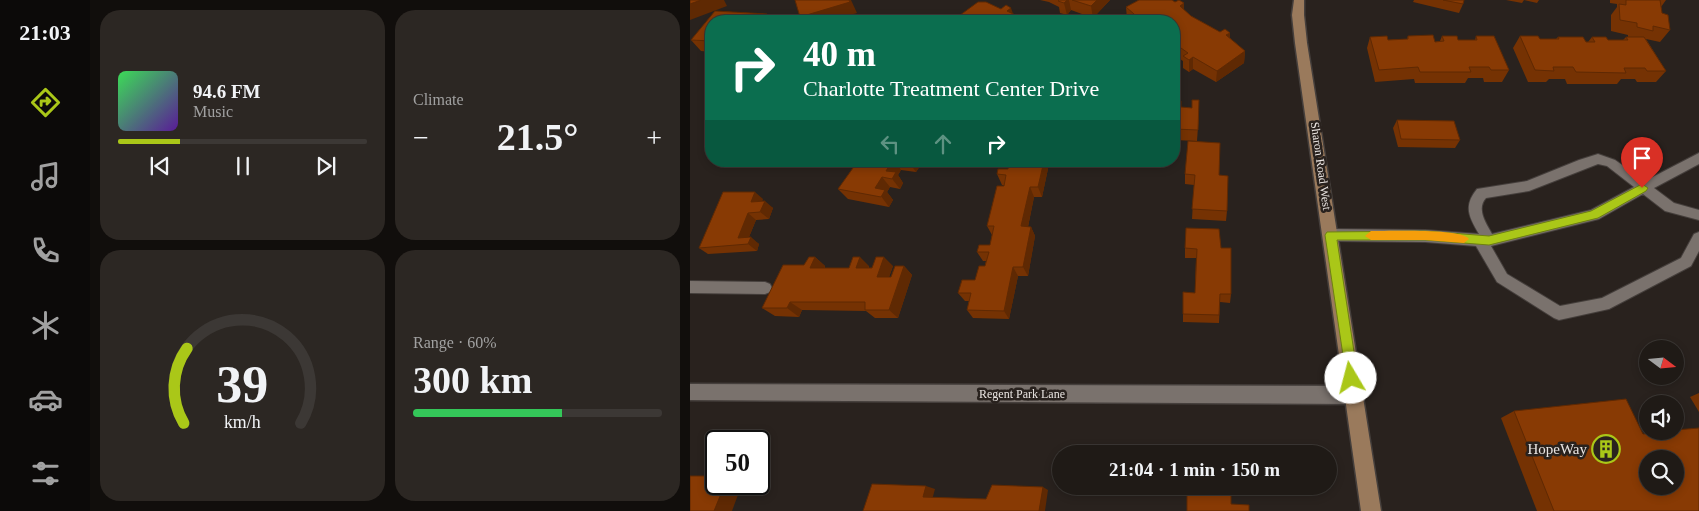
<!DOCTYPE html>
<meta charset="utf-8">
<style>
body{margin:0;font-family:"Times New Roman",serif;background:#2c2723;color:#f1f3f6;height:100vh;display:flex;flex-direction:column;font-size:19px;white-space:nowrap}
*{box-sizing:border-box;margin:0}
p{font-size:16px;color:#a1a1a1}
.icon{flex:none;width:28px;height:28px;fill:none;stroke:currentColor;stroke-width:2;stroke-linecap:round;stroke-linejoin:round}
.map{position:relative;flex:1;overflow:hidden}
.side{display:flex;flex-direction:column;gap:10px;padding:10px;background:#110e0c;width:600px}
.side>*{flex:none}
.banner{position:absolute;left:15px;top:15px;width:475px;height:152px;border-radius:20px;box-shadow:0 2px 8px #0003,0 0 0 1px #3c3835;background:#0b6e4f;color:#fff;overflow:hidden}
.needle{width:32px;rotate:106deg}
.buttons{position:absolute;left:949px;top:340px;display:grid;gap:10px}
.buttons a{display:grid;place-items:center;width:45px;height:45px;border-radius:50%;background:#1f1a16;box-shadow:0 2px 8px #0003,0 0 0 1px #3c3835;font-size:25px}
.speed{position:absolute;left:15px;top:430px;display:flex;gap:10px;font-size:25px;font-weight:700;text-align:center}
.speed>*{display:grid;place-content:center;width:65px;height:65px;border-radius:50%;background:#1f1a16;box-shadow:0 2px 8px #0003,0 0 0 1px #3c3835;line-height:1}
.speed .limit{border:2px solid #111;border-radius:8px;background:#fff;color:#111}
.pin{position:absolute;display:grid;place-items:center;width:42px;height:42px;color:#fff;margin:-51px -21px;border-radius:50% 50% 50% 0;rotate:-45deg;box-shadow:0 0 5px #0007}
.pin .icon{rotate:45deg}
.me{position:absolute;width:55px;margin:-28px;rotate:352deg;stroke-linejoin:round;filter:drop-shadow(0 0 4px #0008)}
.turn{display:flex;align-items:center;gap:18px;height:105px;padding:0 15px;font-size:22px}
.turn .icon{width:65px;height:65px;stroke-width:2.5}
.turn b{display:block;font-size:35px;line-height:42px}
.lanes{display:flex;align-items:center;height:48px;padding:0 15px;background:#0003;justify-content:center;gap:25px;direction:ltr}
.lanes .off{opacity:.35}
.big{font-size:38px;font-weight:600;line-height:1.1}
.side .tile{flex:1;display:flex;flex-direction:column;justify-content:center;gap:8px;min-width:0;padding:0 18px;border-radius:20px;background:#2c2723}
.side .dial{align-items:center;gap:0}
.dial svg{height:130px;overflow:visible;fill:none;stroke:#3c3835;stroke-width:7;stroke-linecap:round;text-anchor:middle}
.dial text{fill:#f1f3f6;stroke:none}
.song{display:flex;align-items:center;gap:15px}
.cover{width:60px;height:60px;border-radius:8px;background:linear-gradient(135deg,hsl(130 70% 55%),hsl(270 70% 35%))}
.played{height:5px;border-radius:2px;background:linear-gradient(90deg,#aac718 25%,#3c3835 25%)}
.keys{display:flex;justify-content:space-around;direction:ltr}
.heat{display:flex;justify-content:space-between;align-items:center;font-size:28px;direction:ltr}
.charge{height:8px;border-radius:4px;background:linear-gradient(90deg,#34c759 60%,#3c3835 0)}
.side .tiles{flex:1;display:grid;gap:10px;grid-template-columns:repeat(2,1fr)}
.trip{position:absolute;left:362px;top:445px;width:285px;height:50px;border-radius:25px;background:#1f1a16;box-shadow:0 2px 8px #0003,0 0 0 1px #3c3835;font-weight:600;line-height:50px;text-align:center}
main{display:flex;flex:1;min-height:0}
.dock{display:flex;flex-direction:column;width:90px;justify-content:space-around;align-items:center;background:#0c0a09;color:#a1a1a1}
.dock .icon{width:35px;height:35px}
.dock .current{color:#aac718}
.dock b{font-size:22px;color:#f1f3f6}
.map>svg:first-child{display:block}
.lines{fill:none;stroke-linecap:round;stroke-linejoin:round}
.lane-casing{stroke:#453f3c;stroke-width:2}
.street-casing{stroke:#453f3c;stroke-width:3}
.secondary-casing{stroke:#453f3c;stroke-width:3}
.lane{fill:#7a726d;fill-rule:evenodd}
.street{fill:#7a726d;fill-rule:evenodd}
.secondary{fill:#9a7a5c;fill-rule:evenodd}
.wall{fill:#753203}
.shaded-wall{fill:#5f2903}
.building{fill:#883a04;stroke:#5f2903;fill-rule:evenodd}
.route{fill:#aac718;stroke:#6e8110}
.slow{fill:#f59e0b}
.labels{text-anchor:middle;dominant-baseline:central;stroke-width:5;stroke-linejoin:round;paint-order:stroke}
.street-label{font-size:12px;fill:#eae5e2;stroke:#29221e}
.near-poi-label{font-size:15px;fill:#eae5e2;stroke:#29221e;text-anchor:end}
</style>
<main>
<nav class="dock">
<b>21:03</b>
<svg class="icon current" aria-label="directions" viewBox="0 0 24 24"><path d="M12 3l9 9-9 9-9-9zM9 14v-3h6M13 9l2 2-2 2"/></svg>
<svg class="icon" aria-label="music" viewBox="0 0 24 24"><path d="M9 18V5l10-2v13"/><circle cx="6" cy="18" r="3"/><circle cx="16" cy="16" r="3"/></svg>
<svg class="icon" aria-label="phone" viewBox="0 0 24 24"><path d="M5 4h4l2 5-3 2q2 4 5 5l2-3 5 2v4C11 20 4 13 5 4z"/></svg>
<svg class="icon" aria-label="climate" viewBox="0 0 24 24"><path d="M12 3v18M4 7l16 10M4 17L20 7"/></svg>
<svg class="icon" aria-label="car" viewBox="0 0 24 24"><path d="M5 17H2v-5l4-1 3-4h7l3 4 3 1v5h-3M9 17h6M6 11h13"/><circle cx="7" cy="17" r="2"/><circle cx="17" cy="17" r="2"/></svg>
<svg class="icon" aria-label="filters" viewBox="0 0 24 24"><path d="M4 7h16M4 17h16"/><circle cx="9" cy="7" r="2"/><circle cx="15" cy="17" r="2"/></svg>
</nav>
<section class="side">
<div class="tiles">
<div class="tile">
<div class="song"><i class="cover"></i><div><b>94.6 FM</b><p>Music</p></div></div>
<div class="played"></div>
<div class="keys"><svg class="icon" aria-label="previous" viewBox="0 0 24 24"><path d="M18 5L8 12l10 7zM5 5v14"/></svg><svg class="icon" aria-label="pause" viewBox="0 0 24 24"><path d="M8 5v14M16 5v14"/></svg><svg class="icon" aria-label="next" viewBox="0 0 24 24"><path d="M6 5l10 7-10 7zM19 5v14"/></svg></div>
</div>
<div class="tile"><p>Climate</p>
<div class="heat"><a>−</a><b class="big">21.5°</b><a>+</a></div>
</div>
<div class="tile dial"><svg viewBox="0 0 100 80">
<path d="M14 69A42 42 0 1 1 86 69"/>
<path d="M14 69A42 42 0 0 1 16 23" stroke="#aac718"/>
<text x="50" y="56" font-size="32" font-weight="700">39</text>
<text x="50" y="72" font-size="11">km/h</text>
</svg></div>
<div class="tile"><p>Range · 60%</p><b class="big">300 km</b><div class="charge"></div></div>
</div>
</section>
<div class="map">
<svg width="1009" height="511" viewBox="0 0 1009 511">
<rect width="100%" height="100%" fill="#29221e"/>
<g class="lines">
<defs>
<g id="lane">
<path d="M1009,153v11l-45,24 20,15 25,7v10l-34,-9 -22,-17 -44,25 -108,27 16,28 53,32 42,-8 79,-40 13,-24 5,-2v19l-8,15 -82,43 -50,11 -5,-2 -57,-36 -21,-36 -51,-4 -94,-1 -5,-2 -2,-4 2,-4 5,-2 94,1 54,4c-10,-17 -16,-28 -2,-45l50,-8 52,-21 19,-6 17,6 30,21zM908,164l9,2 27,21 -43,23 -99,24c-6,-11 -16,-25 -6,-36l43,-7z"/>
<polygon points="0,281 75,282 80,284 82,288 80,292 75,294 0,293"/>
</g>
<polygon id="street" points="0,384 664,386 670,389 673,395 670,401 664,404 0,400"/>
<polygon id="secondary" points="604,0 614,0 614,15 617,43 691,511 671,511 605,43 602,15"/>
</defs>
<use href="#lane" class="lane-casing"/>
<use href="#street" class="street-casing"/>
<use href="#secondary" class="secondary-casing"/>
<use href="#lane" class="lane"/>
<use href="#street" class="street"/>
<use href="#secondary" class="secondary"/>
</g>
<g class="wall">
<polygon points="350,0 420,0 403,18 381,10 377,15 370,13 369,7 359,2"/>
<polygon points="724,0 774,0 773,4 769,13 723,2"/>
<polygon points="816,0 849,0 847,3 834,0 832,3"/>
<polygon points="920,0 976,0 971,7 972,13 980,30 970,42 956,39 976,71 966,82 947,82 945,79 931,79 927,84 877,84 875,79 859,79 856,82 838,82 823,48 830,36 850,39 866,39 868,37 898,42 902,37 918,40 933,40 936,37 938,37 938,35 921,31 921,15 927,7 927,4 920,3"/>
<polygon points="485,2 494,3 494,10 501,16 530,32 540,33 540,38 555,51 554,63 526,82 503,69 499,72 493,68 493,61 484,55 484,21 440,21 437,19 436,7"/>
<polygon points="25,11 77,14 82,21 21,21 21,52 11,51 1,40"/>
<polygon points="718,36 745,42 750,41 752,36 768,40 785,40 786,36 819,70 812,82 794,82 793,78 778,78 775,83 725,83 724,79 685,82 677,48 680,37 698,40 717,39"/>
<polygon points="484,107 491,107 509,112 507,141 484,140"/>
<polygon points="707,120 770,140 765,148 708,147 703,128"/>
<polygon points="168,161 226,161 230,166 226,172 211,170 208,175 213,183 210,189 200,187 197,192 203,200 199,207 158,199 148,189"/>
<polygon points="320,161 358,161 359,164 352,197 344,197 338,227 341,227 345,236 338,276 328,276 319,319 283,318 277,310 279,301 275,301 268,293 285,280 295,266 296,261 293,261 287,252 300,245 302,235 297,226 314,185 312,185 307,174 318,169"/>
<polygon points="495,174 529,175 537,211 536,221 502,219 504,185 495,184"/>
<polygon points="73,199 72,201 83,208 79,219 66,220 59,237 69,244 67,251 18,254 9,248"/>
<polygon points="495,248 531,248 541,294 540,303 530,302 529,323 493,322 493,314 505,293 506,258 495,258"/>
<polygon points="125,257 135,266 135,268 159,268 179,266 179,268 203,266 199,277 201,277 214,266 222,275 208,318 185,318 176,311 112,310 109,317 85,316 72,308 114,265"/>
<polygon points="1009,393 1009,412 1000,397"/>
<polygon points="824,411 953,434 1009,511 847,511 811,418"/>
</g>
<g class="shaded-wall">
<polygon points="11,0 34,0 37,6 0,20 0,4"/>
<polygon points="159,0 161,0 167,13 141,21 113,21 110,17"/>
<polygon points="377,0 379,0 381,10 377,15 374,3"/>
<polygon points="407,0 420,0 403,18 401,6"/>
<polygon points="494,3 494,15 490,6"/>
<polygon points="321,8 325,19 317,11"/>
<polygon points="77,14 82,21 72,21"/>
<polygon points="540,33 540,44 536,35"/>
<polygon points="555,51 554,63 526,82 527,71"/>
<polygon points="503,57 503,69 499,72 499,60"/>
<polygon points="202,161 205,161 211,170 208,175 213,183 210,189 196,171"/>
<polygon points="218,161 226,161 230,166 226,172"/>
<polygon points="354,161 358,161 359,164 352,197 348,187"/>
<polygon points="192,177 200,187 197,192 203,200 199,207 185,188"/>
<polygon points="340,187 344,197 336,236 331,226"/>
<polygon points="65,192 73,199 69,209 61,202"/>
<polygon points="75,201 83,208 79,219 70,212"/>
<polygon points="58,213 66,220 56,244 48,238"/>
<polygon points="341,227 345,236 338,276 333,267"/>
<polygon points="61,237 69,244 67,251 58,244"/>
<polygon points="125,257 135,266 131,276 120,268"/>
<polygon points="170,257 179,266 175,277 166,268"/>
<polygon points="194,257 203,266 196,285 187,277"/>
<polygon points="214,266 222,275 208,318 199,310"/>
<polygon points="323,267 328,276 319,319 314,311"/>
<polygon points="100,302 112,310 109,317 97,308"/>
<polygon points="35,484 52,484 42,511 24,511"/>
<polygon points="236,486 245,489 242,500 233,497"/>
<polygon points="353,487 358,490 355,511 349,511"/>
</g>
<g class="building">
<polygon points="0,0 11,0 0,4"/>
<polygon points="105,0 159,0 160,2 110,17"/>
<polygon points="369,0 377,0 374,3 368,1"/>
<polygon points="382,0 407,0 401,6"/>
<polygon points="449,0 482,0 485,2 489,0 494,3 490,6 501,16 530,32 535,29 540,33 536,35 555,51 527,71 503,57 499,60 493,56 498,53 484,43 484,42 486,41 484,39 484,21 452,21 436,7"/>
<polygon points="753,0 774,0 773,4"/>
<polygon points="936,0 970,0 972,13 978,15 980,30 963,26 963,31 947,27 947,23 930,20 929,4 936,5"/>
<polygon points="288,2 296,2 311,9 316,5 321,8 317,11 332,18 330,21 332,21 262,21"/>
<polygon points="25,11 77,14 72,21 21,21 21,41 1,40"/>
<polygon points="743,35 745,42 754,41 752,36 767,36 768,40 787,40 786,36 804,36 819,70 801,70 799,67 779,67 781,72 730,72 728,67 689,70 680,37 697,36 698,40 718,39 718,36"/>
<polygon points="830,36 848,36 850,39 869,39 868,37 893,37 896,42 905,42 902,37 916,37 918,40 938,40 936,37 954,37 976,71 957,71 955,68 934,68 936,73 886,72 883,67 863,67 864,71 845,70"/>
<polygon points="484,100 491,101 491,107 502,108 502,100 509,100 508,130 484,129"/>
<polygon points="707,120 764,121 770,140 711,139"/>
<polygon points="498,141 530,143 529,175 538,176 537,211 502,209 505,175 495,174"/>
<polygon points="168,161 202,161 196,171 206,172 202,179 192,177 185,188 195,190 191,197 148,189"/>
<polygon points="320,161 354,161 348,187 340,187 331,226 341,227 333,267 323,267 314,311 277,310 281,293 268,293 272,280 285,280 289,266 295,266 299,252 287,252 289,245 300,245 304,226 297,226 307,186 314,186 316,175 307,174 308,169 318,169"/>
<polygon points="33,192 65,192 61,202 75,201 70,212 58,213 48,238 61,237 58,244 9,248"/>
<polygon points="496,228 529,229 531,248 541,248 541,294 530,294 529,315 493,314 493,292 505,293 507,249 495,248"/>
<polygon points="119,257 125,257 120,268 159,268 163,257 170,257 166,268 182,268 186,257 194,257 187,277 201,277 205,266 214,266 199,310 175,310 175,302 100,302 97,308 72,308 93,265 114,265"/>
<path d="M936,399l17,35 23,-3h9v-1l24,-2v83h-145l-40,-100zM958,459h27v27h-27z"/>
<polygon points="0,476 26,476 26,484 35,484 24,511 0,511"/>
<polygon points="182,484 236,486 233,497 296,499 302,485 353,487 349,511 173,511"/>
<polygon points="497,486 541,486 541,504 559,505 559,511 497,511"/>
</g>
<polygon class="route" points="952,184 958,188 956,191 908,218 799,245 735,240 647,240 668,378 666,382 661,384 657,382 635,235 637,232 735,231 799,236 901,211"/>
<path class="slow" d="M681,231c15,0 92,-3 98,8l-5,4 -39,-3h-54l-6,-4z"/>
<defs>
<symbol id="building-ring" viewBox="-11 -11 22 22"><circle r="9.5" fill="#29221e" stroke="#aac718" stroke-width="1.5"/><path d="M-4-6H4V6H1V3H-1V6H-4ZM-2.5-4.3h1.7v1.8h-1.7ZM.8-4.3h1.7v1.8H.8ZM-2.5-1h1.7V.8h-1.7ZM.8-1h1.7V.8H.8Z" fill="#aac718"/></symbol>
</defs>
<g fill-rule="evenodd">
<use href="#building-ring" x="900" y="433" width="32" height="32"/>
</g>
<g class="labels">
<g class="street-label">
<text transform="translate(631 166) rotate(82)">Sharon Road West</text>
<text x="332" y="394">Regent Park Lane</text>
</g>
<g class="near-poi-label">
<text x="897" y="449">HopeWay</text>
</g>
</g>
</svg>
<div class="buttons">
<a><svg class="needle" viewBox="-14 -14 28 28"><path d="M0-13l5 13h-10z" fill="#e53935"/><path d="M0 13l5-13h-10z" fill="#a1a1a1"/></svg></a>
<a><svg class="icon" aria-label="sound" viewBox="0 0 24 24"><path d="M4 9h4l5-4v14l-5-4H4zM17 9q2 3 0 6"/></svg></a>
<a><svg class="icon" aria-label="search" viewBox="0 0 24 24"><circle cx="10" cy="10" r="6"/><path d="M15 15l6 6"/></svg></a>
</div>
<div class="speed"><div class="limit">50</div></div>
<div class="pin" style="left:952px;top:188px;background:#d93025"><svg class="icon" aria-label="arrive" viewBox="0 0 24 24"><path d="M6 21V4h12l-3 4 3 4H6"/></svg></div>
<svg class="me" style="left:661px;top:378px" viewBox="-20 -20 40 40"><circle r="19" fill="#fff"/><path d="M0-13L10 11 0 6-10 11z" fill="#aac718"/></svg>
<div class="trip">21:04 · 1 min · 150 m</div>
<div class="banner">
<div class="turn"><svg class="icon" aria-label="right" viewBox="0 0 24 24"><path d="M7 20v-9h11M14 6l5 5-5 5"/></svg><div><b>40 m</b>Charlotte Treatment Center Drive</div></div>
<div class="lanes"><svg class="icon off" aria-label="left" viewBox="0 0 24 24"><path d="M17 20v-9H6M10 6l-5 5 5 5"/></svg><svg class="icon off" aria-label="ahead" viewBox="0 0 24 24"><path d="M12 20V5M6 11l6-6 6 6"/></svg><svg class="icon" aria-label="right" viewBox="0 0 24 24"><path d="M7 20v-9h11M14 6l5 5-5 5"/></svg></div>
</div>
</div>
</main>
